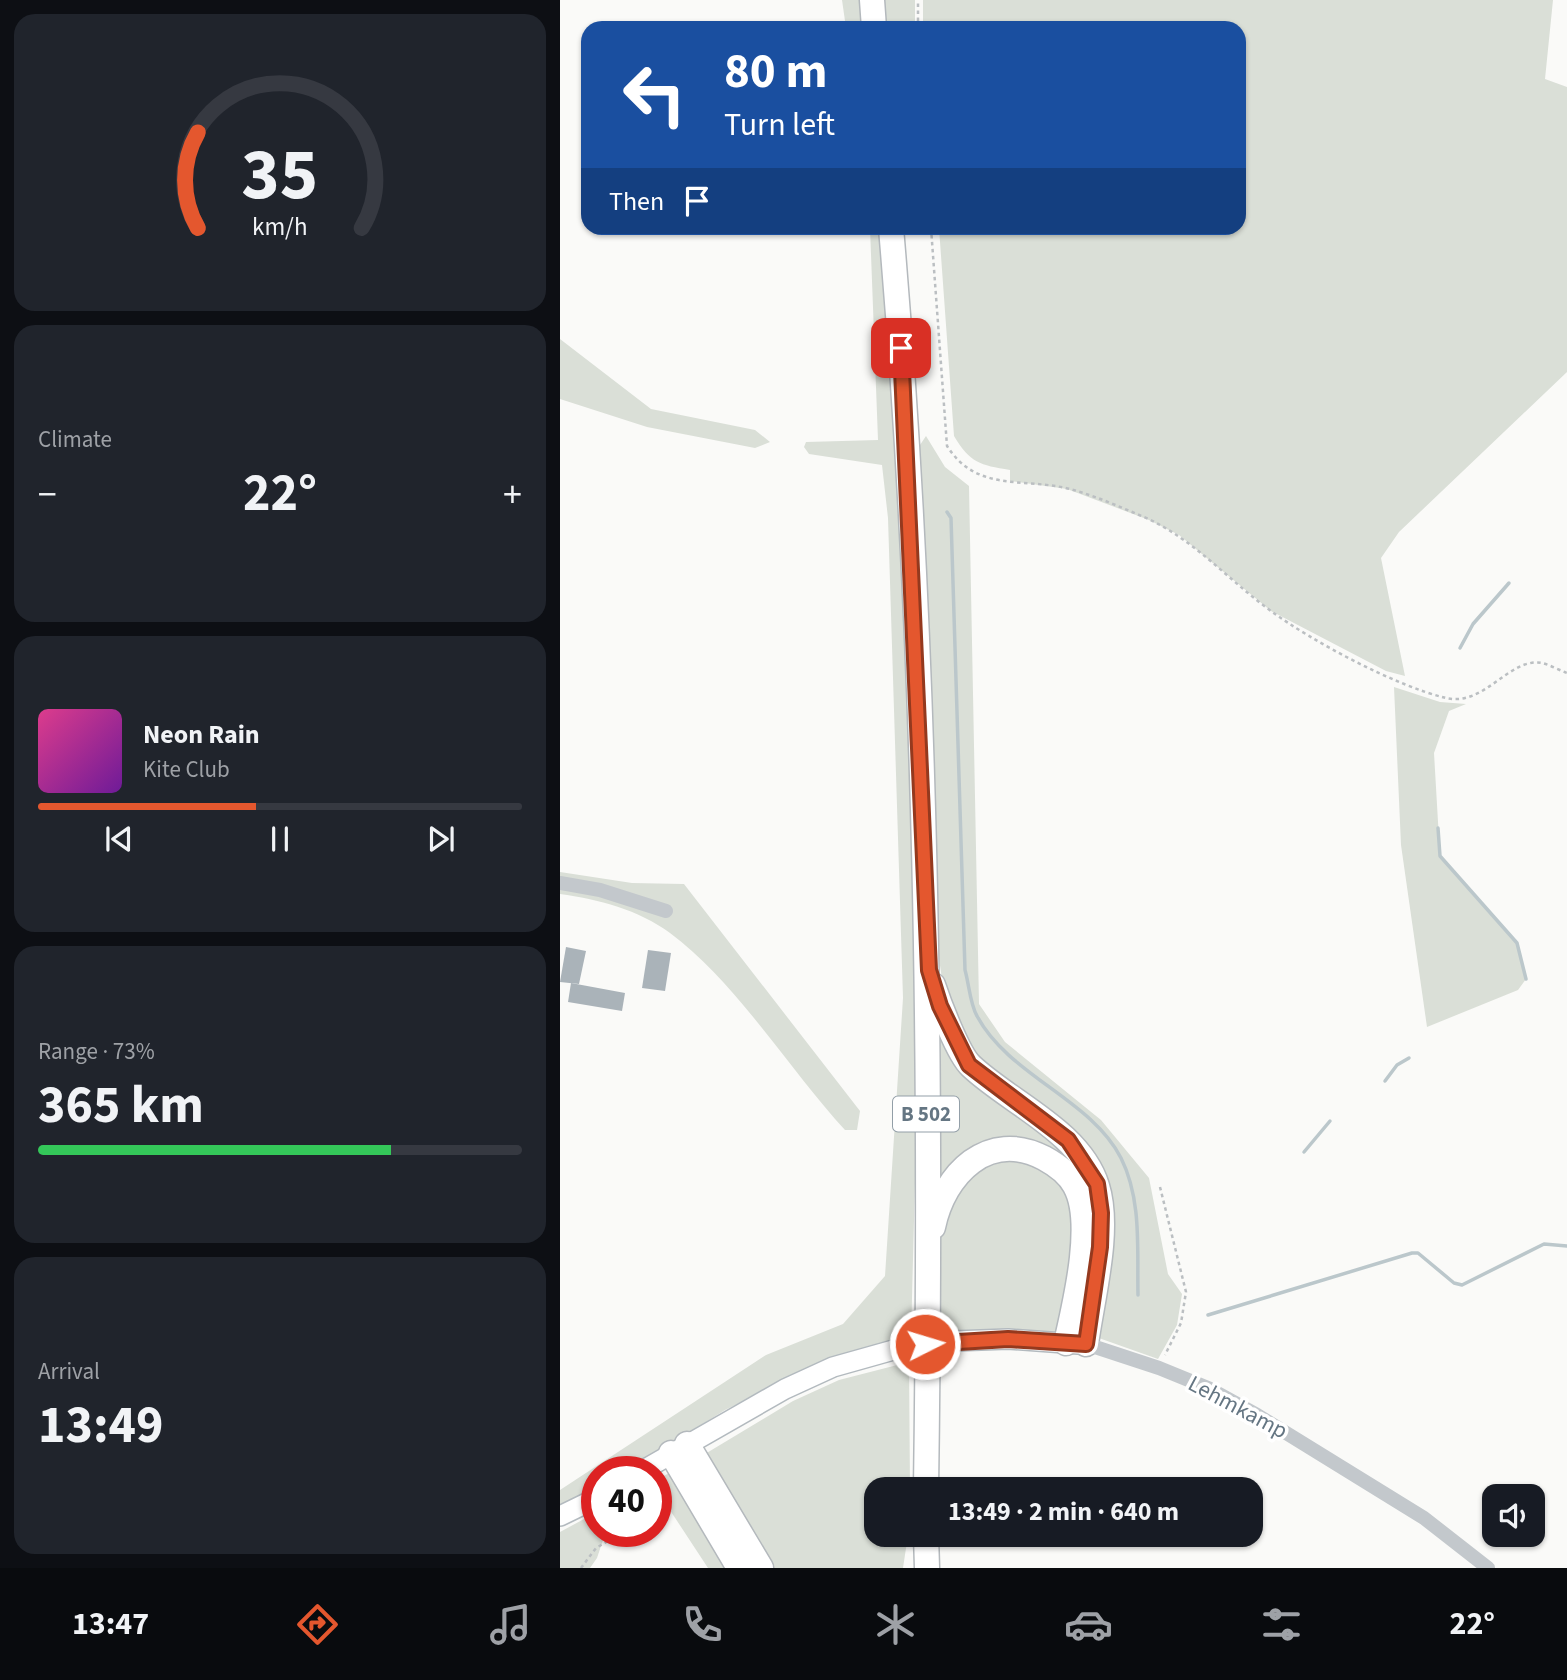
<!DOCTYPE html>
<meta charset="utf-8">
<style>
body{margin:0;font-family:"Source Sans 3",sans-serif;background:#20242c;color:#f1f3f6;height:100vh;display:flex;flex-direction:column;font-size:26px;white-space:nowrap}
*{box-sizing:border-box;margin:0}
p{font-size:23px;color:#9ea1a6}
.icon{flex:none;width:38px;height:38px;fill:none;stroke:currentColor;stroke-width:2;stroke-linecap:round;stroke-linejoin:round}
.map{position:relative;flex:1;overflow:hidden}
.panel{display:flex;flex-direction:column;gap:14px;padding:14px;background:#0d0f14;width:560px}
.panel>*{flex:none}
.banner{position:absolute;left:21px;top:21px;width:665px;height:214px;border-radius:21px;box-shadow:0 2px 5px #0004;background:#1a4fa0;color:#fff;overflow:hidden}
.controls{position:absolute;left:922px;top:1484px;display:grid;gap:14px}
.controls a{display:grid;place-items:center;width:63px;height:63px;border-radius:14px;background:#171b24;box-shadow:0 2px 5px #0004;font-size:35px}
.speed{position:absolute;left:21px;top:1456px;display:flex;gap:14px;font-size:35px;font-weight:700;text-align:center}
.speed>*{display:grid;place-content:center;width:91px;height:91px;border-radius:50%;background:#171b24;box-shadow:0 2px 5px #0004;line-height:1}
.speed .limit{border:10px solid #d22;background:#fff;color:#111}
.pin{position:absolute;display:grid;place-items:center;width:60px;height:60px;color:#fff;margin:-30px;border-radius:14px;box-shadow:0 4px 10px #0006}
.me{position:absolute;width:77px;margin:-38px;rotate:85deg;stroke-linejoin:round;filter:drop-shadow(0 0 5px #0008)}
.turn{display:flex;align-items:center;gap:24px;height:147px;padding:0 28px;font-size:32px}
.turn .icon{width:91px;height:91px;stroke-width:2.5}
.turn b{display:block;font-size:49px;line-height:60px}
.then{display:flex;align-items:center;height:66px;padding:0 28px;background:#0003;gap:14px;font-size:26px}
.big{font-size:52px;font-weight:700;line-height:1.1}
.panel .tile{flex:1;display:flex;flex-direction:column;justify-content:center;gap:10px;min-width:0;padding:0 24px;border-radius:21px;background:#20242c}
.panel .dial{align-items:center;gap:0}
.dial svg{height:182px;overflow:visible;fill:none;stroke:#363941;stroke-width:7;stroke-linecap:round;text-anchor:middle}
.dial text{fill:#f1f3f6;stroke:none}
.song{display:flex;align-items:center;gap:21px}
.cover{width:84px;height:84px;border-radius:10px;background:linear-gradient(135deg,hsl(330 70% 55%),hsl(280 70% 35%))}
.played{height:7px;border-radius:4px;background:linear-gradient(90deg,#e4572e 45%,#363941 45%)}
.keys{display:flex;justify-content:space-around;direction:ltr}
.heat{display:flex;justify-content:space-between;align-items:center;font-size:38px;direction:ltr}
.charge{height:10px;border-radius:5px;background:linear-gradient(90deg,#34c759 73%,#363941 0)}
.trip{position:absolute;left:304px;top:1477px;width:399px;height:70px;border-radius:21px;background:#171b24;box-shadow:0 2px 5px #0004;font-weight:700;line-height:70px;text-align:center}
.menu{display:flex;height:112px;justify-content:space-around;align-items:center;background:#090b0e;color:#9ea1a6}
.menu .icon{width:49px;height:49px}
.menu .active{color:#e4572e}
.menu b{font-size:32px;color:#f1f3f6}
main{display:flex;flex:1;min-height:0}
.map>svg:first-child{display:block}
.green{fill:#dadfd7}
.lines{fill:none;stroke-linecap:round;stroke-linejoin:round}
.stream{stroke:#bbc7cb;stroke-width:3.5}
.building{fill:#aab3b9}
.secondary-casing{stroke:#b3babf;stroke-width:22}
.highway-casing{stroke:#b4b9bd;stroke-width:27}
.path{stroke:#bbbfc2;stroke-width:2.5;stroke-dasharray:3.5 3.5;stroke-linecap:butt}
.street{stroke:#c3c8cc;stroke-width:14}
.secondary{stroke:#fff;stroke-width:19}
.highway{stroke:#fff;stroke-width:24}
.secondary-bridge-casing{stroke:#b3babf;stroke-width:22;stroke-linecap:butt}
.secondary-bridge{stroke:#fff;stroke-width:19}
.route-casing{stroke:#94391e;stroke-width:18}
.route{stroke:#e4572e;stroke-width:12}
.labels{text-anchor:middle;dominant-baseline:central;stroke-width:7;stroke-linejoin:round;paint-order:stroke}
.shield{fill:#fff;stroke:#939fa8;stroke-width:2}
.shield-label{font-size:21px;font-weight:bold;fill:#657683}
.street-label{font-size:23px;fill:#657683;stroke:#fff}
</style>
<main>
<section class="panel">
<div class="tile dial"><svg viewBox="0 0 100 80">
<path d="M14 69A42 42 0 1 1 86 69"/>
<path d="M14 69A42 42 0 0 1 14 27" stroke="#e4572e"/>
<text x="50" y="56" font-size="32" font-weight="700">35</text>
<text x="50" y="72" font-size="11">km/h</text>
</svg></div>
<div class="tile"><p>Climate</p>
<div class="heat"><a>−</a><b class="big">22°</b><a>+</a></div>
</div>
<div class="tile">
<div class="song"><i class="cover"></i><div><b>Neon Rain</b><p>Kite Club</p></div></div>
<div class="played"></div>
<div class="keys"><svg class="icon" aria-label="previous" viewBox="0 0 24 24"><path d="M18 5L8 12l10 7zM5 5v14"/></svg><svg class="icon" aria-label="pause" viewBox="0 0 24 24"><path d="M8 5v14M16 5v14"/></svg><svg class="icon" aria-label="next" viewBox="0 0 24 24"><path d="M6 5l10 7-10 7zM19 5v14"/></svg></div>
</div>
<div class="tile"><p>Range · 73%</p><b class="big">365 km</b><div class="charge"></div></div>
<div class="tile"><p>Arrival</p><b class="big">13:49</b></div>
</section>
<div class="map">
<svg width="1007" height="1568" viewBox="0 0 1007 1568">
<rect width="100%" height="100%" fill="#fafaf8"/>
<g class="green">
<polygon points="282,0 305,0 307,28 286,28"/>
<polygon points="320,0 355,0 355,28 323,28"/>
<path d="M363,0h630l-8,79 22,8v285l-168,160 -18,26 24,118 -19,-5 -115,-60 -92,-76 -30,-15 -82,-31 -57,-8v-11c-30,-5 -40,-7 -56,-34l-15,-208h300v-200h-316z"/>
<polygon points="310,228 324,228 341,459 358,1067 351,1336 269,1359 165,1410 66,1472 37,1472 37,1488 0,1507 0,1490 206,1355 283,1324 325,1276 343,998 328,518 322,465 249,454 244,447 246,442 318,440"/>
<polygon points="0,339 91,409 195,430 210,442 195,448 87,427 0,399"/>
<polygon points="366,436 385,467 409,486 419,1004 445,1042 541,1120 589,1178 608,1274 622,1294 617,1325 598,1359 536,1337 549,1201 416,1059 386,1006 378,952 356,451"/>
<polygon points="834,687 880,702 906,704 889,711 874,753 880,856 957,943 966,979 958,990 867,1027 841,845"/>
<path d="M0,872l72,11 52,1 176,227 -3,19h-12c-56,-61 -109,-148 -175,-197 -31,-23 -72,-34 -110,-39z"/>
<polygon points="372,1003 384,1032 508,1150 524,1188 428,1144 372,1200"/>
<polygon points="430,1158 475,1158 512,1193 521,1227 503,1332 381,1331 379,1241 390,1196"/>
<polygon points="349,1362 350,1489 317,1489 317,1535 348,1535 343,1568 208,1568 140,1457 233,1401 279,1380"/>
<polygon points="113,1471 174,1568 148,1568 104,1501 96,1505 96,1480"/>
<polygon points="37,1512 37,1531 46,1531 37,1558 30,1568 0,1568 0,1532"/>
</g>
<g class="lines">
<g class="stream">
<path d="M387,512l4,6 14,452c4,14 5,34 12,46 32,60 114,83 144,142 21,42 16,91 17,137"/>
<polyline points="900,648 913,624 949,583"/>
<polyline points="878,828 880,856 957,943 966,979"/>
<polyline points="825,1081 837,1065 849,1058"/>
<polyline points="744,1152 770,1121"/>
<polyline points="648,1315 852,1253 858,1253 894,1283 902,1285 984,1244 1007,1246"/>
</g>
</g>
<g class="building">
<polygon points="6,947 26,951 19,984 0,982"/>
<polygon points="88,950 111,953 105,991 82,988"/>
<polygon points="11,983 65,993 62,1011 8,1002"/>
</g>
<g class="lines">
<defs>
<g id="secondary">
<polyline points="394,1341 448,1339 518,1344"/>
<polyline points="80,1472 225,1389 273,1367 337,1349"/>
<polyline points="0,1516 37,1498"/>
</g>
<g id="highway">
<polyline points="312,0 314,28"/>
<path d="M331,228c36,419 41,841 35,1261"/>
<path d="M373,985c6,18 25,69 38,81 39,37 109,65 126,120 14,44 -5,113 -11,158"/>
<path d="M373,1227c11,-53 55,-98 111,-69 11,6 25,16 31,28 20,36 0,117 -9,157"/>
<polyline points="127,1444 201,1568"/>
<polyline points="111,1453 179,1568"/>
<polyline points="366,1535 367,1568"/>
</g>
</defs>
<use href="#secondary" class="secondary-casing"/>
<use href="#highway" class="highway-casing"/>
<g class="path">
<polyline points="358,28 358,0"/>
<path d="M371,228l16,218c30,47 76,31 123,43 26,7 50,18 74,28 50,22 84,63 127,94 42,31 125,75 175,87 39,9 63,-41 96,-35 8,2 17,7 25,10"/>
<polyline points="600,1187 626,1292 621,1323 605,1355"/>
<polyline points="21,1568 36,1548 65,1531"/>
</g>
<g class="street">
<polyline points="0,883 40,890 106,911"/>
<polyline points="526,1344 599,1368 648,1388 697,1415 864,1518 928,1568"/>
</g>
<use href="#secondary" class="secondary"/>
<use href="#highway" class="highway"/>
<defs>
<polyline id="secondary-bridge" points="337,1349 394,1341"/>
</defs>
<use href="#secondary-bridge" class="secondary-bridge-casing"/>
<use href="#secondary-bridge" class="secondary-bridge"/>
</g>
<g class="lines">
<defs>
<polyline id="route" points="341,348 369,970 380,1006 409,1065 508,1140 537,1184 541,1213 540,1247 526,1344 448,1339 365,1344"/>
</defs>
<use href="#route" class="route-casing"/>
<use href="#route" class="route"/>
</g>
<g class="labels">
<rect class="shield" x="333" y="1096.5" width="66" height="35" rx="5"/>
<g class="shield-label">
<text x="366" y="1114">B 502</text>
</g>
<g class="street-label">
<text transform="translate(678 1407) rotate(28)">Lehmkamp</text>
</g>
</g>
</svg>
<div class="controls">
<a><svg class="icon" aria-label="sound" viewBox="0 0 24 24"><path d="M4 9h4l5-4v14l-5-4H4zM17 9q2 3 0 6"/></svg></a>
</div>
<div class="speed"><div class="limit">40</div></div>
<div class="pin" style="left:341px;top:348px;background:#d93025"><svg class="icon" aria-label="arrive" viewBox="0 0 24 24"><path d="M6 21V4h12l-3 4 3 4H6"/></svg></div>
<svg class="me" style="left:365px;top:1344px" viewBox="-20 -20 40 40"><circle r="17" fill="#e4572e" stroke="#fff" stroke-width="3"/><path d="M0-11L8 9 0 5-8 9z" fill="#fff"/></svg>
<div class="trip">13:49 · 2 min · 640 m</div>
<div class="banner">
<div class="turn"><svg class="icon" aria-label="left" viewBox="0 0 24 24"><path d="M17 20v-9H6M10 6l-5 5 5 5"/></svg><div><b>80 m</b>Turn left</div></div>
<div class="then">Then<svg class="icon" aria-label="arrive" viewBox="0 0 24 24"><path d="M6 21V4h12l-3 4 3 4H6"/></svg></div>
</div>
</div>
</main>
<nav class="menu">
<b>13:47</b>
<svg class="icon active" aria-label="directions" viewBox="0 0 24 24"><path d="M12 3l9 9-9 9-9-9zM9 14v-3h6M13 9l2 2-2 2"/></svg>
<svg class="icon" aria-label="music" viewBox="0 0 24 24"><path d="M9 18V5l10-2v13"/><circle cx="6" cy="18" r="3"/><circle cx="16" cy="16" r="3"/></svg>
<svg class="icon" aria-label="phone" viewBox="0 0 24 24"><path d="M5 4h4l2 5-3 2q2 4 5 5l2-3 5 2v4C11 20 4 13 5 4z"/></svg>
<svg class="icon" aria-label="climate" viewBox="0 0 24 24"><path d="M12 3v18M4 7l16 10M4 17L20 7"/></svg>
<svg class="icon" aria-label="car" viewBox="0 0 24 24"><path d="M5 17H2v-5l4-1 3-4h7l3 4 3 1v5h-3M9 17h6M6 11h13"/><circle cx="7" cy="17" r="2"/><circle cx="17" cy="17" r="2"/></svg>
<svg class="icon" aria-label="filters" viewBox="0 0 24 24"><path d="M4 7h16M4 17h16"/><circle cx="9" cy="7" r="2"/><circle cx="15" cy="17" r="2"/></svg>
<b>22°</b>
</nav>
